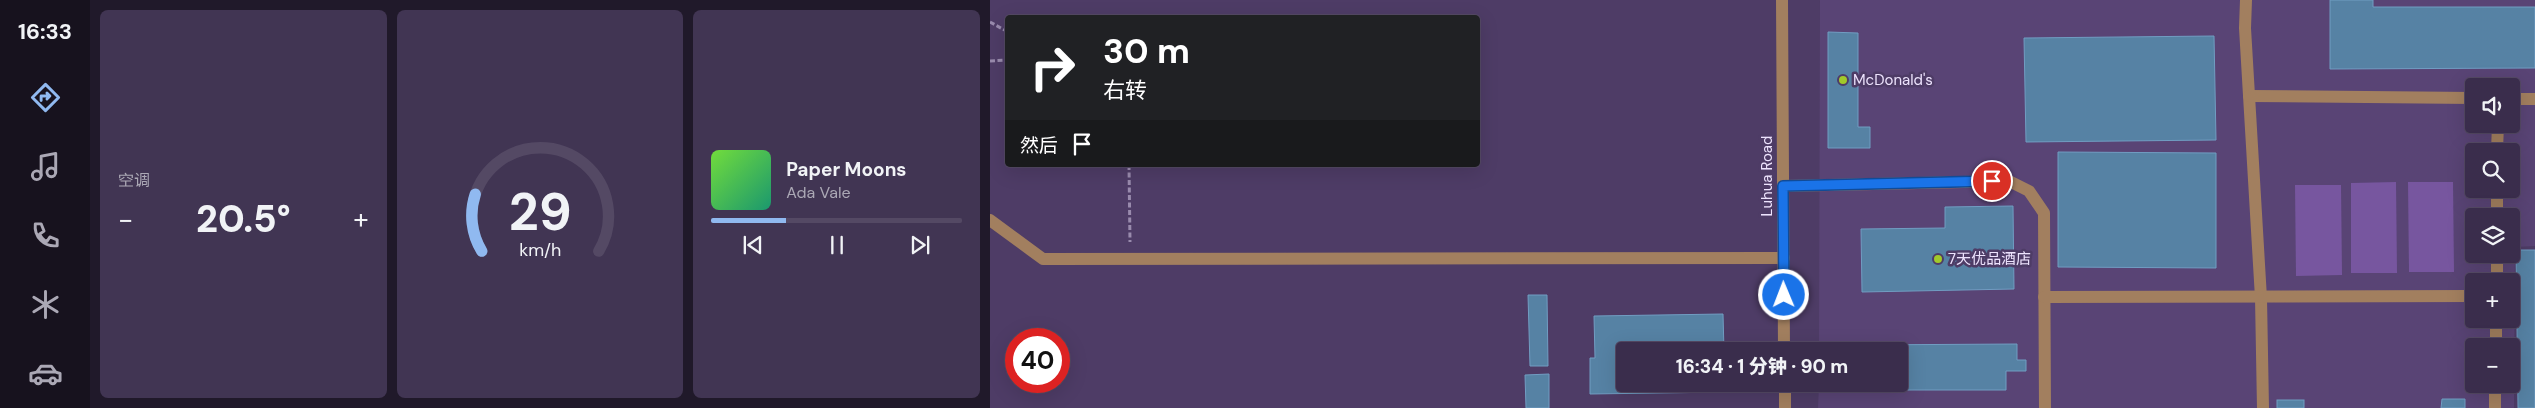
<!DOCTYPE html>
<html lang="zh">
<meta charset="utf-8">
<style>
body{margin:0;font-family:"DM Sans","Noto Sans SC",sans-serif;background:#413553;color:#f1f3f6;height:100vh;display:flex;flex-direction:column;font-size:19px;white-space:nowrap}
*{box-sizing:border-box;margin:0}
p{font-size:16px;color:#aba8b5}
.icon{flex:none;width:28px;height:28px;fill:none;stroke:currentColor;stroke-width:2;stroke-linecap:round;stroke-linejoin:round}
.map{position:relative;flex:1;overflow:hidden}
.sheet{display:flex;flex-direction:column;gap:10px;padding:10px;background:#20192a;width:900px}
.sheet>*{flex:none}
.top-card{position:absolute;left:15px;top:15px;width:475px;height:152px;border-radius:5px;box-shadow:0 5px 20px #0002,0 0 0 1px #544964;background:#202124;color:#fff;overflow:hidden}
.controls{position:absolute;left:1475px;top:78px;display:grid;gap:10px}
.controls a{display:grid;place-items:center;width:55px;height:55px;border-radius:5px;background:#3a2d4c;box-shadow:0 5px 20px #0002,0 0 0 1px #544964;font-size:25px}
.speed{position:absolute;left:15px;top:328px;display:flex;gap:10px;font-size:25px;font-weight:700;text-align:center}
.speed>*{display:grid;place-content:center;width:65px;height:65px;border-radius:50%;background:#3a2d4c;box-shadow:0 5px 20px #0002,0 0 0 1px #544964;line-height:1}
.speed .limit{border:8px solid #d22;background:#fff;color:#111}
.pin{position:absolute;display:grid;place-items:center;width:42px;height:42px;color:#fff;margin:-21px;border:2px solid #fff;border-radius:50%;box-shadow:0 1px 5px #0007}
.me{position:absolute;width:55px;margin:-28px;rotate:359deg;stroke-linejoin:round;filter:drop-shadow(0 0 4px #0008)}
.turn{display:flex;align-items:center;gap:18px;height:105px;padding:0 15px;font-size:22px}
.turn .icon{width:65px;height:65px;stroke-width:2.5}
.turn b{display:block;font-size:35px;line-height:42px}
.then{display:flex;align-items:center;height:48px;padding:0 15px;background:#0003;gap:10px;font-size:19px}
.big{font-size:38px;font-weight:800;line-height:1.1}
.sheet .widget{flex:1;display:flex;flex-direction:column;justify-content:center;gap:8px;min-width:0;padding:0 18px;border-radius:8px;background:#413553}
.sheet .dial{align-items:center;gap:0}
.dial svg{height:130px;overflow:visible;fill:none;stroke:#544964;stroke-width:7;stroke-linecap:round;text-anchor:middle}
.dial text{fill:#f1f3f6;stroke:none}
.song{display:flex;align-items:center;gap:15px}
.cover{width:60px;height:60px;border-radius:8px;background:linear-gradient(135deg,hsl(100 70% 55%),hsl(160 70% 35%))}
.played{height:5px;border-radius:2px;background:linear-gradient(90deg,#90b9f0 30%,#544964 30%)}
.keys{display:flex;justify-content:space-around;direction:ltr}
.heat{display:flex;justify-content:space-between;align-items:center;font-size:28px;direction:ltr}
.sheet .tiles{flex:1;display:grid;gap:10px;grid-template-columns:repeat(3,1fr)}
.trip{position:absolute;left:626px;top:342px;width:292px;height:50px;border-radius:5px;background:#3a2d4c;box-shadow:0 5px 20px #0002,0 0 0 1px #544964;font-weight:800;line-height:50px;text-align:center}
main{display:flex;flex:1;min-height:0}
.tab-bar{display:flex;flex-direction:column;width:90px;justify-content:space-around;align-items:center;background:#17121e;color:#aba8b5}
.tab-bar .icon{width:35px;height:35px}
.tab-bar .current{color:#90b9f0}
.tab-bar b{font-size:22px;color:#f1f3f6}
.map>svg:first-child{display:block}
.built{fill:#594475;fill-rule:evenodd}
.green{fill:#77569f}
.building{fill:#5682a4;stroke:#719dc2}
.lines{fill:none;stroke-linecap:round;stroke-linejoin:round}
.path{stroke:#998bad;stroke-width:3;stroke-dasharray:5 2.5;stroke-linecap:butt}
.minor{stroke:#a27f5f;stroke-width:12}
.route-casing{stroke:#114b97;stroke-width:12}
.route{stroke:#1a73e8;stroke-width:9}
.poi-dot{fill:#a1c92a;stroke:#4e3c66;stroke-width:2}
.labels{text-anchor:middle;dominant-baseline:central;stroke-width:5;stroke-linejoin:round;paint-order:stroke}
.poi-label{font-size:15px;fill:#ede3fd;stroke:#4e3c66;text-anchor:start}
.street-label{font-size:15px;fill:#ede3fd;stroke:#4e3c66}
</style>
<main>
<nav class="tab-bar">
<b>16:33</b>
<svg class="icon current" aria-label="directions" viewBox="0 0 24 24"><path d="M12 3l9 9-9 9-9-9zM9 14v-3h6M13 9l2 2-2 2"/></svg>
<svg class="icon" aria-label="music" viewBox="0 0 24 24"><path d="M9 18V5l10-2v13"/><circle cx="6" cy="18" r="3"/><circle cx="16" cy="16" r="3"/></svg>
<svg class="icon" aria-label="phone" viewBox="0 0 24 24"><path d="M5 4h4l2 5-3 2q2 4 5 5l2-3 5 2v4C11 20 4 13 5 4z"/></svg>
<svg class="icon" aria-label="climate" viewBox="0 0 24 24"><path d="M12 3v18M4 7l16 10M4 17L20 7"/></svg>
<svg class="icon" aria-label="car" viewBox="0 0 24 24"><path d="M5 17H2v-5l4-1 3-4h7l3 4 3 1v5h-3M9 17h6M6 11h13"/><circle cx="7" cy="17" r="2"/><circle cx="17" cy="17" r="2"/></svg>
</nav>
<section class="sheet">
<div class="tiles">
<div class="widget"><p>空调</p>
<div class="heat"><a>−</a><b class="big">20.5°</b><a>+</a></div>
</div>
<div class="widget dial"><svg viewBox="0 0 100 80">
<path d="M14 69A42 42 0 1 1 86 69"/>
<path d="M14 69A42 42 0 0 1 10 34" stroke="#90b9f0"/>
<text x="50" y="56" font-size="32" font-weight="700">29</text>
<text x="50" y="72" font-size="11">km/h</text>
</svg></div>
<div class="widget">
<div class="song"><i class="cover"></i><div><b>Paper Moons</b><p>Ada Vale</p></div></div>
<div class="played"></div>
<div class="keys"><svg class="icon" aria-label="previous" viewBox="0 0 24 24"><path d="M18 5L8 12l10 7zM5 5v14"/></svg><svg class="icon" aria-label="pause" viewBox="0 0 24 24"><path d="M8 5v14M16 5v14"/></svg><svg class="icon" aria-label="next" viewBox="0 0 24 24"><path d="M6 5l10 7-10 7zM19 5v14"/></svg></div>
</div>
</div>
</section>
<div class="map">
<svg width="1545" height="408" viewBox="0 0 1545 408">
<rect width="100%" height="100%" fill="#4e3c66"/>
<path class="built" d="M830,0h715v246l-20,1 -1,161h-696l1,-24h81v-33h-81zM1484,86h37v38h-37zM1484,151h37v38h-37zM1484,216h37v38h-37zM1484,281h37v38h-37zM1484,346h37v38h-37z"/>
<g class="green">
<polygon points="1406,182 1407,273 1361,273 1361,183"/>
<polygon points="1418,182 1463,182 1464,272 1419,272"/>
<polygon points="1305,185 1351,185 1352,275 1306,276"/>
</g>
<g class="building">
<polygon points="1340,0 1383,0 1383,7 1545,7 1545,68 1340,69"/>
<polygon points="838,32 868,33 868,127 880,127 880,148 838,148"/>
<polygon points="1224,36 1226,140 1036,142 1034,38"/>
<polygon points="1068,152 1226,153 1226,268 1068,267"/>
<polygon points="1023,206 1024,289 872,292 871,229 955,228 955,207"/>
<polygon points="1526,250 1545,250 1545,408 1528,408"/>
<polygon points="538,295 557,295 558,366 540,366"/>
<polygon points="733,314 734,351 635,351 635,384 734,384 735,392 600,394 600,358 605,358 604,316"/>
<polygon points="1027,344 1027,360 1036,360 1036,371 1016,371 1016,390 862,390 862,384 910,384 910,351 862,351 862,345"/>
<polygon points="559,374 559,408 536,408 535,375"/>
<polygon points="1452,399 1475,399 1475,408 1451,408"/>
<rect x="1287" y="400" width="27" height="8"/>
</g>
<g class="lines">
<g class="path">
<polyline points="0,22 18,32"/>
<polyline points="0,61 18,60"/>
<polyline points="139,165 140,242"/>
</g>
<g class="minor">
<polyline points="792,0 794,351"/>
<polyline points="1256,0 1255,28 1271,298 1273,408"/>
<polyline points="1259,96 1484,98"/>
<polyline points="1521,99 1545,99"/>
<polyline points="1507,151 1508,124"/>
<polyline points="793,186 1019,181 1039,191 1054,213 1055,408"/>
<polyline points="1507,216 1507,189"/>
<polyline points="0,220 53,259 794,258"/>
<polyline points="1507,281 1507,254"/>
<polyline points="1054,297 1484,296"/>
<polyline points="1506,346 1506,319"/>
<polyline points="795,384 795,408"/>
<polyline points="1505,408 1505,384"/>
</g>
</g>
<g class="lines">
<defs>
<polyline id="route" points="794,295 793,186 1002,181"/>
</defs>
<use href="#route" class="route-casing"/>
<use href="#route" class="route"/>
</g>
<g class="poi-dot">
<circle cx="853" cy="80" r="5"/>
<circle cx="948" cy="259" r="5"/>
</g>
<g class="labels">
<g class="poi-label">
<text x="863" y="80">McDonald's</text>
<text x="958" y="259">7天优品酒店</text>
</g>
<g class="street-label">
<text transform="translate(777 176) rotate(-90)">Luhua Road</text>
</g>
</g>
</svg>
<div class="controls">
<a><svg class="icon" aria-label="sound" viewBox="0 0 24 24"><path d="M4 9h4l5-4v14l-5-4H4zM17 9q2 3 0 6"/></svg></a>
<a><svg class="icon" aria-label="search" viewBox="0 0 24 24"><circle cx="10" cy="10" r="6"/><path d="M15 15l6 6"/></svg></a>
<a><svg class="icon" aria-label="layers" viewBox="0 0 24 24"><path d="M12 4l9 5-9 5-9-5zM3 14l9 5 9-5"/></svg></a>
<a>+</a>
<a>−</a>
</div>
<div class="speed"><div class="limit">40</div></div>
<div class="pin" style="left:1002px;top:181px;background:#d93025"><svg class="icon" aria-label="arrive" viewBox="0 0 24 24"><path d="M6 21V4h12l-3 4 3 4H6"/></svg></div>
<svg class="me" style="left:794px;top:295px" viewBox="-20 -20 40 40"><circle r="17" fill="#1a73e8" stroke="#fff" stroke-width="3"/><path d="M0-11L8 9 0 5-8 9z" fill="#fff"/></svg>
<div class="trip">16:34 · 1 分钟 · 90 m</div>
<div class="top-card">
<div class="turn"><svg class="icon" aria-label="right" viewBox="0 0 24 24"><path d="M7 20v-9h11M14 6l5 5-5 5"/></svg><div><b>30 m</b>右转</div></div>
<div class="then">然后<svg class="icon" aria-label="arrive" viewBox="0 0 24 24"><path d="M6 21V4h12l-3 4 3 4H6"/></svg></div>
</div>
</div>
</main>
